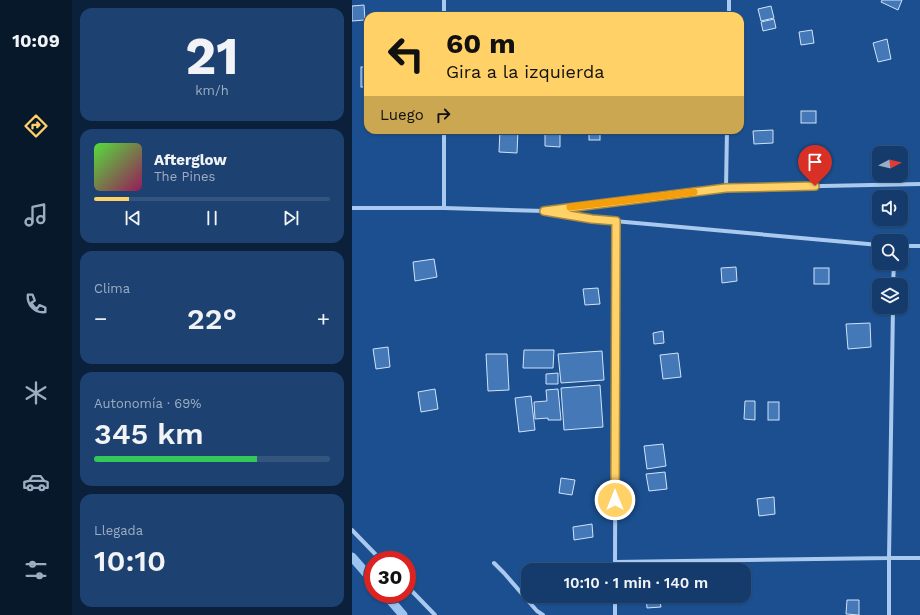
<!DOCTYPE html>
<html lang="es">
<meta charset="utf-8">
<style>
body{margin:0;font-family:"Work Sans",sans-serif;background:#1d4271;color:#f1f3f6;height:100vh;display:flex;flex-direction:column;font-size:15px;white-space:nowrap}
*{box-sizing:border-box;margin:0}
p{font-size:13px;color:#9dadc1}
.icon{flex:none;width:22px;height:22px;fill:none;stroke:currentColor;stroke-width:2;stroke-linecap:round;stroke-linejoin:round}
.map{position:relative;flex:1;overflow:hidden}
.panel{display:flex;flex-direction:column;gap:8px;padding:8px;background:#0b203b;width:280px}
.panel>*{flex:none}
.hud{position:absolute;left:12px;top:12px;width:380px;height:122px;border-radius:12px;box-shadow:0 1px 3px #0004,0 0 0 1px #33557e;background:#ffd166;color:#111;overflow:hidden}
.needle{width:26px;rotate:83deg}
.fabs{position:absolute;left:520px;top:146px;display:grid;gap:8px}
.fabs a{display:grid;place-items:center;width:36px;height:36px;border-radius:8px;background:#143b6b;box-shadow:0 1px 3px #0004,0 0 0 1px #33557e;font-size:20px}
.speed{position:absolute;left:12px;top:551px;display:flex;gap:8px;font-size:20px;font-weight:700;text-align:center}
.speed>*{display:grid;place-content:center;width:52px;height:52px;border-radius:50%;background:#143b6b;box-shadow:0 1px 3px #0004,0 0 0 1px #33557e;line-height:1}
.speed .limit{border:6px solid #d22;background:#fff;color:#111}
.pin{position:absolute;display:grid;place-items:center;width:34px;height:34px;color:#fff;margin:-41px -17px;border-radius:50% 50% 50% 0;rotate:-45deg;box-shadow:0 0 4px #0007}
.pin .icon{rotate:45deg}
.me{position:absolute;width:44px;margin:-22px;rotate:0deg;stroke-linejoin:round;filter:drop-shadow(0 0 3px #0008)}
.turn{display:flex;align-items:center;gap:14px;height:84px;padding:0 16px;font-size:18px}
.turn .icon{width:52px;height:52px;stroke-width:2.5}
.turn b{display:block;font-size:28px;line-height:34px}
.then{display:flex;align-items:center;height:38px;padding:0 16px;background:#0003;gap:8px;font-size:15px}
.big{font-size:30px;font-weight:600;line-height:1.1}
.panel .card{flex:1;display:flex;flex-direction:column;justify-content:center;gap:6px;min-width:0;padding:0 14px;border-radius:12px;background:#1d4271}
.panel .dial{align-items:center;gap:0}
.dial b{font-size:52px;line-height:1}
.song{display:flex;align-items:center;gap:12px}
.cover{width:48px;height:48px;border-radius:6px;background:linear-gradient(135deg,hsl(110 70% 55%),hsl(330 70% 35%))}
.played{height:4px;border-radius:2px;background:linear-gradient(90deg,#ffd166 15%,#33557e 15%)}
.keys{display:flex;justify-content:space-around;direction:ltr}
.heat{display:flex;justify-content:space-between;align-items:center;font-size:22px;direction:ltr}
.charge{height:6px;border-radius:3px;background:linear-gradient(90deg,#34c759 69%,#33557e 0)}
.trip{position:absolute;left:169px;top:563px;width:230px;height:40px;border-radius:12px;background:#143b6b;box-shadow:0 1px 3px #0004,0 0 0 1px #33557e;font-weight:600;line-height:40px;text-align:center}
main{display:flex;flex:1;min-height:0}
.tab-bar{display:flex;flex-direction:column;width:72px;justify-content:space-around;align-items:center;background:#08182b;color:#9dadc1}
.tab-bar .icon{width:28px;height:28px}
.tab-bar .on{color:#ffd166}
.tab-bar b{font-size:18px;color:#f1f3f6}
.map>svg:first-child{display:block}
.lines{fill:none;stroke-linecap:round;stroke-linejoin:round}
.stream{stroke:#9cc4f0;stroke-width:9}
.building{fill:#4478b7;stroke:#cfe3fa}
.minor{stroke:#a9c9ee;stroke-width:4}
.route-casing{stroke:#a68842;stroke-width:10}
.route{stroke:#ffd166;stroke-width:7}
.slow{stroke:#f59e0b;stroke-width:7}
</style>
<main>
<nav class="tab-bar">
<b>10:09</b>
<svg class="icon on" aria-label="directions" viewBox="0 0 24 24"><path d="M12 3l9 9-9 9-9-9zM9 14v-3h6M13 9l2 2-2 2"/></svg>
<svg class="icon" aria-label="music" viewBox="0 0 24 24"><path d="M9 18V5l10-2v13"/><circle cx="6" cy="18" r="3"/><circle cx="16" cy="16" r="3"/></svg>
<svg class="icon" aria-label="phone" viewBox="0 0 24 24"><path d="M5 4h4l2 5-3 2q2 4 5 5l2-3 5 2v4C11 20 4 13 5 4z"/></svg>
<svg class="icon" aria-label="climate" viewBox="0 0 24 24"><path d="M12 3v18M4 7l16 10M4 17L20 7"/></svg>
<svg class="icon" aria-label="car" viewBox="0 0 24 24"><path d="M5 17H2v-5l4-1 3-4h7l3 4 3 1v5h-3M9 17h6M6 11h13"/><circle cx="7" cy="17" r="2"/><circle cx="17" cy="17" r="2"/></svg>
<svg class="icon" aria-label="filters" viewBox="0 0 24 24"><path d="M4 7h16M4 17h16"/><circle cx="9" cy="7" r="2"/><circle cx="15" cy="17" r="2"/></svg>
</nav>
<section class="panel">
<div class="card dial"><b>21</b><p>km/h</p></div>
<div class="card">
<div class="song"><i class="cover"></i><div><b>Afterglow</b><p>The Pines</p></div></div>
<div class="played"></div>
<div class="keys"><svg class="icon" aria-label="previous" viewBox="0 0 24 24"><path d="M18 5L8 12l10 7zM5 5v14"/></svg><svg class="icon" aria-label="pause" viewBox="0 0 24 24"><path d="M8 5v14M16 5v14"/></svg><svg class="icon" aria-label="next" viewBox="0 0 24 24"><path d="M6 5l10 7-10 7zM19 5v14"/></svg></div>
</div>
<div class="card"><p>Clima</p>
<div class="heat"><a>−</a><b class="big">22°</b><a>+</a></div>
</div>
<div class="card"><p>Autonomía · 69%</p><b class="big">345 km</b><div class="charge"></div></div>
<div class="card"><p>Llegada</p><b class="big">10:10</b></div>
</section>
<div class="map">
<svg width="568" height="615" viewBox="0 0 568 615">
<rect width="100%" height="100%" fill="#1b4f8f"/>
<g class="lines">
<g class="stream">
<polyline points="0,557 21,581"/>
<polyline points="33,594 51,615"/>
</g>
</g>
<g class="building">
<polygon points="530,0 550,0 546,10 529,2"/>
<polygon points="12,5 13,20 0,21 0,6"/>
<polygon points="419,6 422,18 409,21 406,9"/>
<polygon points="422,19 424,28 411,31 409,22"/>
<polygon points="460,30 462,43 449,45 447,32"/>
<polygon points="535,39 539,59 526,62 521,43"/>
<rect x="9" y="67" width="7" height="20"/>
<rect x="449" y="111" width="15" height="12"/>
<polygon points="148,130 166,130 165,153 147,152"/>
<rect x="237" y="130" width="11" height="10"/>
<polygon points="325,130 342,130 342,131 326,133"/>
<polygon points="421,130 421,143 402,144 401,131"/>
<polygon points="193,134 208,134 208,147 193,146"/>
<polygon points="82,259 85,277 63,281 61,262"/>
<polygon points="384,267 385,281 370,283 369,268"/>
<rect x="462" y="268" width="15" height="16"/>
<polygon points="246,288 248,304 233,305 231,289"/>
<polygon points="518,323 519,347 496,349 494,324"/>
<polygon points="311,331 312,343 302,344 301,333"/>
<polygon points="36,347 38,367 24,369 21,349"/>
<polygon points="172,350 202,350 201,368 171,368"/>
<polygon points="250,351 252,380 209,383 206,354"/>
<polygon points="326,353 329,377 311,379 308,355"/>
<polygon points="134,354 155,354 157,390 136,391"/>
<polygon points="206,373 206,384 194,384 194,374"/>
<polygon points="248,385 251,427 212,430 209,388"/>
<polygon points="83,389 86,409 69,412 66,392"/>
<polygon points="206,389 209,420 196,420 196,418 183,419 182,402 195,401 194,390"/>
<polygon points="179,396 183,430 167,432 163,398"/>
<polygon points="393,401 403,401 403,420 392,419"/>
<rect x="416" y="402" width="11" height="18"/>
<polygon points="311,444 314,466 295,469 292,446"/>
<polygon points="313,472 315,489 297,491 294,474"/>
<polygon points="209,478 223,480 220,495 207,493"/>
<polygon points="422,497 423,514 407,516 405,499"/>
<polygon points="240,524 241,537 222,540 221,527"/>
<polygon points="294,596 307,596 309,607 295,608"/>
<polygon points="495,600 507,600 507,615 494,614"/>
</g>
<g class="lines">
<g class="minor">
<polyline points="92,0 92,16"/>
<polyline points="377,0 377,16"/>
<polyline points="92,130 92,208"/>
<polyline points="374,188 375,130"/>
<polyline points="0,208 92,208 192,211 374,188 568,184"/>
<polyline points="197,212 240,219 527,245"/>
<polyline points="549,246 568,246"/>
<polyline points="541,285 542,263"/>
<polyline points="0,530 29,560"/>
<polyline points="263,562 537,558 541,307"/>
<polyline points="142,563 152,573 185,611 191,615"/>
<polyline points="263,570 264,221"/>
<polyline points="55,586 83,615"/>
<polyline points="263,615 263,596"/>
<polyline points="537,615 537,558 568,558"/>
</g>
</g>
<g class="lines">
<defs>
<polyline id="route" points="263,500 264,221 240,219 192,211 374,188 463,186"/>
</defs>
<use href="#route" class="route-casing"/>
<use href="#route" class="route"/>
<polyline class="slow" points="218,207 342,192"/>
</g>
</svg>
<div class="fabs">
<a><svg class="needle" viewBox="-14 -14 28 28"><path d="M0-13l5 13h-10z" fill="#e53935"/><path d="M0 13l5-13h-10z" fill="#9dadc1"/></svg></a>
<a><svg class="icon" aria-label="sound" viewBox="0 0 24 24"><path d="M4 9h4l5-4v14l-5-4H4zM17 9q2 3 0 6"/></svg></a>
<a><svg class="icon" aria-label="search" viewBox="0 0 24 24"><circle cx="10" cy="10" r="6"/><path d="M15 15l6 6"/></svg></a>
<a><svg class="icon" aria-label="layers" viewBox="0 0 24 24"><path d="M12 4l9 5-9 5-9-5zM3 14l9 5 9-5"/></svg></a>
</div>
<div class="speed"><div class="limit">30</div></div>
<div class="pin" style="left:463px;top:186px;background:#d93025"><svg class="icon" aria-label="arrive" viewBox="0 0 24 24"><path d="M6 21V4h12l-3 4 3 4H6"/></svg></div>
<svg class="me" style="left:263px;top:500px" viewBox="-20 -20 40 40"><circle r="17" fill="#ffd166" stroke="#fff" stroke-width="3"/><path d="M0-11L8 9 0 5-8 9z" fill="#fff"/></svg>
<div class="trip">10:10 · 1 min · 140 m</div>
<div class="hud">
<div class="turn"><svg class="icon" aria-label="left" viewBox="0 0 24 24"><path d="M17 20v-9H6M10 6l-5 5 5 5"/></svg><div><b>60 m</b>Gira a la izquierda</div></div>
<div class="then">Luego<svg class="icon" aria-label="right" viewBox="0 0 24 24"><path d="M7 20v-9h11M14 6l5 5-5 5"/></svg></div>
</div>
</div>
</main>
